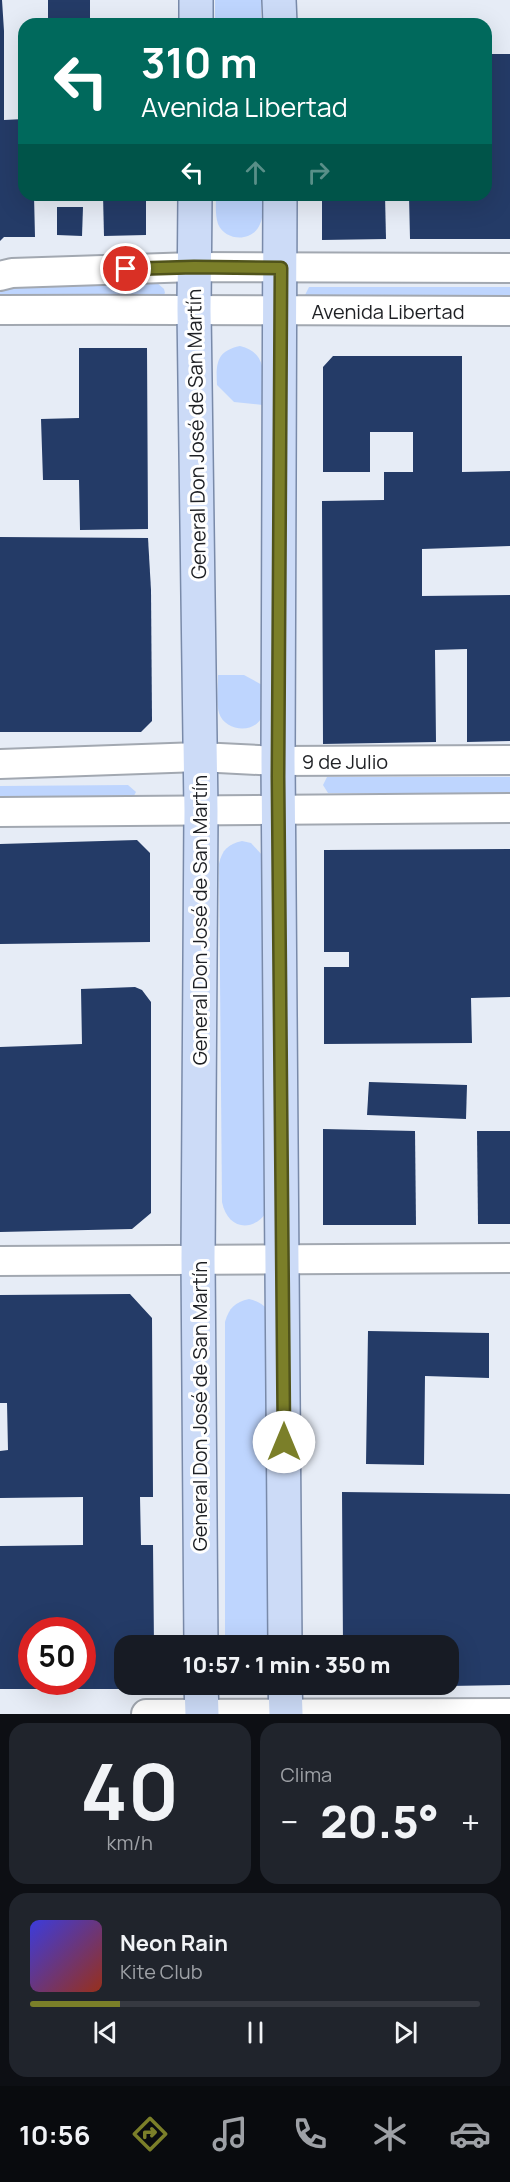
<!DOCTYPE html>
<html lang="es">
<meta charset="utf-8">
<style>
body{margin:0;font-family:Manrope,sans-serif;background:#20242c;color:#f1f3f6;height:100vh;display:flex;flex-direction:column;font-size:22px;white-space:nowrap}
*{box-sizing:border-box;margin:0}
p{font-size:20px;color:#9ea1a6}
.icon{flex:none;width:33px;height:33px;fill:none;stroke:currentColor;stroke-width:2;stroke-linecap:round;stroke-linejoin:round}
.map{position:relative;height:1714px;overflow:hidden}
.side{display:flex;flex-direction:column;gap:9px;padding:9px;background:#0d0f14;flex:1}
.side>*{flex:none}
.guide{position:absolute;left:18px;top:18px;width:474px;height:183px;border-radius:18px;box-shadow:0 6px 24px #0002;background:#00695c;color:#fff;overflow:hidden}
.speed{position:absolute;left:18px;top:1617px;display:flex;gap:12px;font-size:30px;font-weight:700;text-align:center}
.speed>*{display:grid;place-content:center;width:78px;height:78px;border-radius:50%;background:#171b24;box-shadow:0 6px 24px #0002;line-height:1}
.speed .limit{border:9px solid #d22;background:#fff;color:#111}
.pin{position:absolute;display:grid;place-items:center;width:51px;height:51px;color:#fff;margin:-26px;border:3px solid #fff;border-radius:50%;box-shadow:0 2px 6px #0007}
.me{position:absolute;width:66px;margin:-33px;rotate:0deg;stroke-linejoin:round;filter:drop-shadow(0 0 4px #0008)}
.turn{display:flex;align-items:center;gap:21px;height:126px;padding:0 24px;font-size:27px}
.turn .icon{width:78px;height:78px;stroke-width:2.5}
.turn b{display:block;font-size:42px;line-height:51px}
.lanes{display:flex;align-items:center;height:57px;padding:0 24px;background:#0003;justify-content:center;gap:30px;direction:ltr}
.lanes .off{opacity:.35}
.big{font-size:45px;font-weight:800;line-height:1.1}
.side .tile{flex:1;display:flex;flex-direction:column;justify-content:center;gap:9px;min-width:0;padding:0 21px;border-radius:18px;background:#20242c}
.side .dial{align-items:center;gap:0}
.dial b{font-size:78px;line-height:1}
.song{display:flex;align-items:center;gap:18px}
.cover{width:72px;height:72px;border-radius:9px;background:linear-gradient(135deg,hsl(240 70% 55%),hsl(10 70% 35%))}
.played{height:6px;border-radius:3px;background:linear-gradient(90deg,#7b7f29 20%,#363941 20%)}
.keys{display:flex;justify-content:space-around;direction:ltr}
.heat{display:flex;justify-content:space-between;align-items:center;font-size:33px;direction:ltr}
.side .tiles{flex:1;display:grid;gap:9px;grid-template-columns:1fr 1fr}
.tile:last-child{grid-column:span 2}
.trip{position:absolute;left:114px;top:1635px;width:345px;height:60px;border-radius:18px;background:#171b24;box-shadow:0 6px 24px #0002;font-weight:800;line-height:60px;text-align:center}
.tab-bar{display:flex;height:96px;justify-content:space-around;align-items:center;background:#090b0e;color:#9ea1a6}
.tab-bar .icon{width:42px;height:42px}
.tab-bar .on{color:#7b7f29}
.tab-bar b{font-size:27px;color:#f1f3f6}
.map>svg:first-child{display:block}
.green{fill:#bed5fe}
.building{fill:#243b67;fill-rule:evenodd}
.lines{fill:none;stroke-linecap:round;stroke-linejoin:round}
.minor-casing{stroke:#a2a8b1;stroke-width:32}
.major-casing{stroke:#798aa9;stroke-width:36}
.minor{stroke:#fff;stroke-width:28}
.major{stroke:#ccdbf7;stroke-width:33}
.route-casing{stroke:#50531b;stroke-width:15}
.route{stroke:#7b7f29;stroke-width:10}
.labels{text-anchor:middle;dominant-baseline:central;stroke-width:6;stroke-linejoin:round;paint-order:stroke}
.street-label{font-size:20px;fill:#1e2024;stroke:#fff}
</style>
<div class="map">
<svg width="510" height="1714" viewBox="0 0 510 1714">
<rect width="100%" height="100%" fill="#e6ecf6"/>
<g class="green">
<rect x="215" y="0" width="46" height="24"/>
<path d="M216,195h46c0,9 2,21 -2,29 -7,18 -34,18 -42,0 -3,-9 -2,-20 -2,-29z"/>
<polygon points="156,282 164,289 165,293 162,297 0,299 0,286"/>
<polygon points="309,287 510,287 510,302 309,303 305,295"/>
<path d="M240,346c30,7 23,35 23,59l-29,-3 -17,-17c-1,-21 -1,-34 23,-39z"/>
<path d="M218,675h26l20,11c0,9 1,20 -1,28 -6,21 -38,18 -44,-1 -3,-11 -1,-26 -1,-38z"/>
<polygon points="327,777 510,777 510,794 328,793 323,785"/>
<polygon points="128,785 136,792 130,803 0,803 0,786"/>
<path d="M242,841l9,2 12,13 4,356c-16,22 -40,16 -45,-10l-3,-338c3,-14 9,-20 23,-23z"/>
<path d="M249,1299c11,3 16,6 21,15l1,331 -46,1v-324c4,-14 10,-20 24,-23z"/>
</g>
<g class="building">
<polygon points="0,0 2,0 4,31 4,120 24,119 24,195 34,195 35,237 4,237 0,241"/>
<rect x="48" y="0" width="42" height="24"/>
<polygon points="486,54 510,54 510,239 410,239 409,195 486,195"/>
<polygon points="103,195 146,195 146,235 104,236"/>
<polygon points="322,195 385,195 386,239 322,240"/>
<polygon points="57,207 83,207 82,236 57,235"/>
<polygon points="79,348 147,348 148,529 80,530 79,480 43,480 41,419 79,418"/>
<polygon points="333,356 462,356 462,472 510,471 510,546 422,549 422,596 510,595 510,741 467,742 467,649 435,650 436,742 323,744 322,501 384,500 384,472 413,472 413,432 370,432 370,472 323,472 323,367"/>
<polygon points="0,537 148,538 151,590 152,721 141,732 0,732"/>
<polygon points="137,840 150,853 150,942 0,944 0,844"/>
<polygon points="510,849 510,997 471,998 472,1043 324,1044 324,967 349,967 349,952 324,952 324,850"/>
<polygon points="135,987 142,990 151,1002 151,1213 132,1229 0,1232 0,1047 82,1044 81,989"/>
<polygon points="369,1082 467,1085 466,1119 367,1115"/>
<polygon points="323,1129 415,1131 416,1225 323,1225"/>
<polygon points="477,1131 510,1131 510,1224 478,1224"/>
<path d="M130,1294l22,24 1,179h-13l1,48h12l1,101h-30v38h21l-4,5h-141v-143l83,-1v-48l-83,1v-47l8,-1 -1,-47h-7v-108zM32,1630h50v52h-50z"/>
<polygon points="368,1331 489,1333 489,1378 425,1376 424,1465 366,1464"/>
<polygon points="342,1492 510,1494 510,1685 448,1686 448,1646 343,1646"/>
<polygon points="343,1684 428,1684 428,1687 343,1688"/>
</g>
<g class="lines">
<defs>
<g id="minor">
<polyline points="0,276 12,273 194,267 510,268"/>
<path d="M0,310c170,-1 340,1 510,1"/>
<polyline points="0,764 199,757 278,761 510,760"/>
<polyline points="0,812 510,808"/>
<polyline points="0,1261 510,1258"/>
<polyline points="146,1714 510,1713"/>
</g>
<g id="major">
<polyline points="279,0 280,24"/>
<polyline points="196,24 196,0"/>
<polyline points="195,195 194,309 201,811 198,1259 201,1646"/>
<polyline points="280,195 278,761 285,1646"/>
<polyline points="201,1684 202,1714"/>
<polyline points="285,1684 286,1714"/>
</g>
</defs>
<use href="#minor" class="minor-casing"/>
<use href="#major" class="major-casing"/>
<use href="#minor" class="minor"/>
<use href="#major" class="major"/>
</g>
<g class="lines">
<defs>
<polyline id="route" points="126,269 194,267 281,268 278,777 284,1442"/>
</defs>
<use href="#route" class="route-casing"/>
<use href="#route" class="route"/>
</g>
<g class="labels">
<g class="street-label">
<text x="388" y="311">Avenida Libertad</text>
<text transform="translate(196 434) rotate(-91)">General Don José de San Martín</text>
<text x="345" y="761">9 de Julio</text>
<text transform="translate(199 920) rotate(-90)">General Don José de San Martín</text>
<text transform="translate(199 1406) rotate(-90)">General Don José de San Martín</text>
</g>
</g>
</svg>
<div class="speed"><div class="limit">50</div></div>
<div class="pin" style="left:126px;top:269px;background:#d93025"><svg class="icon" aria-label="arrive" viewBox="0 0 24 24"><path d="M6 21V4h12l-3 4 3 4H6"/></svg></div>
<svg class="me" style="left:284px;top:1442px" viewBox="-20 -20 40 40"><circle r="19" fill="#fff"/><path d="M0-13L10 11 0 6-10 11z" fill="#7b7f29"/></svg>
<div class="trip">10:57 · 1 min · 350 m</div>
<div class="guide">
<div class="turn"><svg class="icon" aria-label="left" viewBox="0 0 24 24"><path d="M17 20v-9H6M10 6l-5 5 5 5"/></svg><div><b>310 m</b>Avenida Libertad</div></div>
<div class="lanes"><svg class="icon" aria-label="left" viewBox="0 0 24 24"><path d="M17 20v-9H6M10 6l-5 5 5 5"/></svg><svg class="icon off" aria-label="ahead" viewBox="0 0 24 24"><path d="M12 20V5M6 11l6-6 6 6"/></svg><svg class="icon off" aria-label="right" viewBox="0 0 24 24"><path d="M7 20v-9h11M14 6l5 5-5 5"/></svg></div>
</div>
</div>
<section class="side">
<div class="tiles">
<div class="tile dial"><b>40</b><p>km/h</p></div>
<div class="tile"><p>Clima</p>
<div class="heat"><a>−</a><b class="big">20.5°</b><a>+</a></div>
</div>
<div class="tile">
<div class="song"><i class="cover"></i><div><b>Neon Rain</b><p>Kite Club</p></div></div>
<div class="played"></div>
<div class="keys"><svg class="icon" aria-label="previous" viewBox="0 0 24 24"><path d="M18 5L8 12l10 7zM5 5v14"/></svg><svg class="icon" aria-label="pause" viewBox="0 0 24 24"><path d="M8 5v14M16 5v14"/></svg><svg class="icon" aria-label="next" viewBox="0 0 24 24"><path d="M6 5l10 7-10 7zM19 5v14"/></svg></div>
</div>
</div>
</section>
<nav class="tab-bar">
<b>10:56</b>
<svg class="icon on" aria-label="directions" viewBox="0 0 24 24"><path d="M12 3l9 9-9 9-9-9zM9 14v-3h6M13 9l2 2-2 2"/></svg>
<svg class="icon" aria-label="music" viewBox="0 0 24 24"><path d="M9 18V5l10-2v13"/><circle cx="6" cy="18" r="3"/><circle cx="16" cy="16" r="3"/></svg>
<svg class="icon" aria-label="phone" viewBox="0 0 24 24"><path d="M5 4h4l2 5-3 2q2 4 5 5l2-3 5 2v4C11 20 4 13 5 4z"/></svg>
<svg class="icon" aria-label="climate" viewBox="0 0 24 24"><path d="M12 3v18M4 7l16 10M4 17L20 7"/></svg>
<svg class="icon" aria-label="car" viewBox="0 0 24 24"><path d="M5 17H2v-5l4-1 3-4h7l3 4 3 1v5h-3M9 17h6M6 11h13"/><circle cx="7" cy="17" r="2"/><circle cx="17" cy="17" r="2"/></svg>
</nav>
